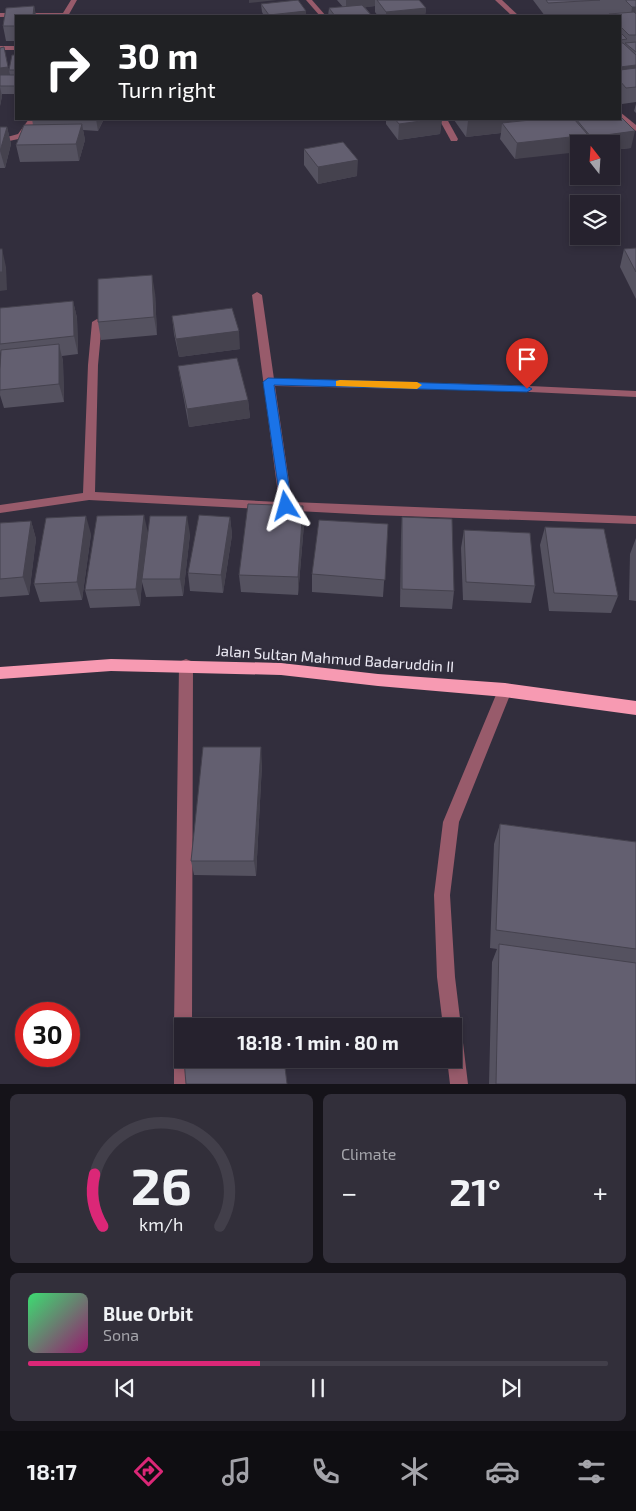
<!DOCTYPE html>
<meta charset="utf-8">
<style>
body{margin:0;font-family:"Exo 2",sans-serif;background:#322f3a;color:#f1f3f6;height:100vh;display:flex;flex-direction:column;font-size:19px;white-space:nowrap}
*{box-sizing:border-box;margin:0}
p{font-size:16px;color:#a4a4aa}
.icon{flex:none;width:28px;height:28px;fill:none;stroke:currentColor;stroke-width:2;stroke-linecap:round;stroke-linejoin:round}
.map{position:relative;height:1084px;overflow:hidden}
.details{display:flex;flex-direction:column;gap:10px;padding:10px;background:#151319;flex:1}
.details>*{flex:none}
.banner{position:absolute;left:15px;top:15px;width:606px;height:105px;border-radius:0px;box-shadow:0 2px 8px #0003,0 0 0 1px #423f4a;background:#202124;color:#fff;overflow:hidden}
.needle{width:32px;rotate:343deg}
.controls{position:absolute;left:570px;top:135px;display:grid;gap:10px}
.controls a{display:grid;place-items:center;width:50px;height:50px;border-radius:0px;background:#26222e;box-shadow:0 2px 8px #0003,0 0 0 1px #423f4a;font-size:25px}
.speed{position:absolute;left:15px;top:1002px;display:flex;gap:10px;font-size:25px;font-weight:700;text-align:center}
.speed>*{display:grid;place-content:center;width:65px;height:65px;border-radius:50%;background:#26222e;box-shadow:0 2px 8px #0003,0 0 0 1px #423f4a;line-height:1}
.speed .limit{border:8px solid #d22;background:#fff;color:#111}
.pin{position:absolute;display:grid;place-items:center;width:42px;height:42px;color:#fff;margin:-51px -21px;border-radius:50% 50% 50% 0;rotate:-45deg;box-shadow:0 0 5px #0007}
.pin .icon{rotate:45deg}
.me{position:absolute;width:55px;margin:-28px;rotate:352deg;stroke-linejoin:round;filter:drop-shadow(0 0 4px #0008)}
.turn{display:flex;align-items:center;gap:18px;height:105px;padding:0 20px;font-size:22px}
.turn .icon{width:65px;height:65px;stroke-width:2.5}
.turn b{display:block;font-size:35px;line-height:42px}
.big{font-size:38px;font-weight:700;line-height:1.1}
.details .card{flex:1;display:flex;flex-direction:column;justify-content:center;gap:8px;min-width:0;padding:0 18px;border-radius:8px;background:#322f3a}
.details .dial{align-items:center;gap:0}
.dial svg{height:130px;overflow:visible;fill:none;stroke:#423f4a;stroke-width:7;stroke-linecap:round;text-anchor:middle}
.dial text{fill:#f1f3f6;stroke:none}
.song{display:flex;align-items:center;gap:15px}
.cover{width:60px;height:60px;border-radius:8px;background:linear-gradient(135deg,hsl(140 70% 55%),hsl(320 70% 35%))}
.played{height:5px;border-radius:2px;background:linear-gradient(90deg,#db2777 40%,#423f4a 40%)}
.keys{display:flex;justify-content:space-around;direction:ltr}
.heat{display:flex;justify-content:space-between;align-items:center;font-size:28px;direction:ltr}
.details .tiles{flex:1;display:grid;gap:10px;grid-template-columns:1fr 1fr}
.card:last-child{grid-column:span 2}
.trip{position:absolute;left:174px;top:1018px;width:288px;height:50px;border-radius:0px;background:#26222e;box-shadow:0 2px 8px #0003,0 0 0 1px #423f4a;font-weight:700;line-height:50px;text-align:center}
.dock{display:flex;height:80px;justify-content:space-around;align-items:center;background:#0f0e12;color:#a4a4aa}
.dock .icon{width:35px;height:35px}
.dock .current{color:#db2777}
.dock b{font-size:22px;color:#f1f3f6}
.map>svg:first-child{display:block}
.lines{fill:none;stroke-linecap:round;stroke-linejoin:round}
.minor{fill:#985b6b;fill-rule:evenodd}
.trunk{fill:#f79ab2;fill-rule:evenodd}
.wall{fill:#555260}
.shaded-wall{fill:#45424e}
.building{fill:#635f70;stroke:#45424e}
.route{fill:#1a73e8;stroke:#114b97}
.slow{fill:#f59e0b}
.labels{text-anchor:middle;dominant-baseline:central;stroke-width:5;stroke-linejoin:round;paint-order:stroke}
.street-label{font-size:15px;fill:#eeecf6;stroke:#322e3d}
</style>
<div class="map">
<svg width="636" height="1084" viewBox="0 0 636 1084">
<rect width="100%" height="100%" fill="#322e3d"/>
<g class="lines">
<g class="minor">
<polygon points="71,0 77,0 68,16 0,17 0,13 63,13"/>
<polygon points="306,0 312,0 326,16 320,16"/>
<polygon points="495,0 502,0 519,16 512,16"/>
<rect x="0" y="46" width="16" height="4"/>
<polygon points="620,112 636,125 636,131 620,118"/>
<polygon points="29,119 37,119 23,138 0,143 0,139 18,134"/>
<polygon points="439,119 447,119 458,139 457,141 451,141"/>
<polygon points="257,292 262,295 274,379 509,385 636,391 636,397 509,391 275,386 292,502 636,516 636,524 373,515 89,500 0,513 0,505 83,493 88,365 92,322 97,319 102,322 98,365 95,492 279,502 252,295"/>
<polygon points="186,659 191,661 193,665 192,1026 182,1026 182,1035 177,1032 174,1026 179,665 181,661"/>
<polygon points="505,684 510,686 512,690 459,822 450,895 455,977 468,1084 450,1084 447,1059 452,1059 452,1026 443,1026 437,977 434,895 443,822 498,690 500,686"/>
<polygon points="182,1050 182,1059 192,1059 192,1084 174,1084 174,1059 177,1053"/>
</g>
<polygon class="trunk" points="111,659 281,663 378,674 505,683 636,701 636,715 505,697 378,686 281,675 111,671 0,679 0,667"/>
</g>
<g class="wall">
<polygon points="337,0 419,0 426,8 425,16 378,16 375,12 375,6 365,7 372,16 328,16 329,8 343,7"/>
<polygon points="533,0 636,0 636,102 622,104 620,101 620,16 609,16 609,14 571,16 545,16"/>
<polygon points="261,4 306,16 264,16 262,12"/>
<polygon points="34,6 36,16 16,16 16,41 6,41 3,26 6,8"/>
<polygon points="0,48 9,70 16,55 16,94 2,94 2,96 0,106"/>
<polygon points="636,104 636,113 634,111"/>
<polygon points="32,119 104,119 98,131 83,130 85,140 79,161 20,162 16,145 33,125"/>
<polygon points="386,119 442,119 440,134 398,140 386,124"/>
<polygon points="454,119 574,119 575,121 576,119 631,148 611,150 611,144 579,144 515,159 500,139 501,133 466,137 454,120"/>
<polygon points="0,127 7,127 11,144 5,168 0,168"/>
<polygon points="304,149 357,176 318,184 304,165"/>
<polygon points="636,248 636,299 620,267 624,249"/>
<polygon points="155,293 157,335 101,340 98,322"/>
<polygon points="73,301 77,318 78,354 62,356 63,362 64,402 4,408 0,395 1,354 0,351 0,315"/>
<polygon points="172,316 240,349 179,357 174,334"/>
<polygon points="178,366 248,400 250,418 189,427 181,384"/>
<polygon points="230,517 232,535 223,593 190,591 188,573"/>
<polygon points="402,517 454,591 452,609 400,607 401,535"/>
<polygon points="31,521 36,539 29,595 0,597 0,523"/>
<polygon points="304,524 298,595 241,592 239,575"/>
<polygon points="388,524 383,597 312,592 312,574"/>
<polygon points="545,527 618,596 611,613 549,611 540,545"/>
<polygon points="464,530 535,586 531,603 463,600 461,548"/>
<polygon points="148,533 146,550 190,534 183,596 146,597 142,582 140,606 90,608 85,590"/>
<polygon points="91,534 82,600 40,602 34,584"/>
<polygon points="636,538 636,601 629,600 630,554"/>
<polygon points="262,764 256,876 194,875 191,861"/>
<polygon points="500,824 636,842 636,1084 489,1084 492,962 497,949 490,948 494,844"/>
</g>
<g class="shaded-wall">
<polygon points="249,0 277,0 249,3"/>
<polygon points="346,0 375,0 375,6 346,10"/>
<polygon points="34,6 36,16 33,16"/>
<polygon points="632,7 636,7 636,15 631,15"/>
<polygon points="426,8 425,16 386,16 386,12"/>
<polygon points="306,11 306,16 269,16 269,15"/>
<polygon points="6,56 10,75 0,76 0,68"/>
<polygon points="636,65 636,80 620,81 620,67"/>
<polygon points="0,87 2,96 0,106"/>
<polygon points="96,119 104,119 98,131"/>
<polygon points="435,119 442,119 440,134 398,140 399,124"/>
<polygon points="484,119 519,119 518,131 502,123 501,133 466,137 468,121"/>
<polygon points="82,124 85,140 79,161 76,144"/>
<polygon points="7,127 11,144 5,168 0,151"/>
<polygon points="635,131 631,148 611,150 611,144 590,144 591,137"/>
<polygon points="588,135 586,144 579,144 579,152 515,159 517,143"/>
<polygon points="358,160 357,176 318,184 318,167"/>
<polygon points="2,249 6,267 7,290 0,291 0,272"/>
<polygon points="152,275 155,293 157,335 154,317"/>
<polygon points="73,301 77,318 78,354 74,336"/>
<polygon points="239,331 240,349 179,357 176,339"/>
<polygon points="59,344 63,362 64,402 59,384"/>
<polygon points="248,400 250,418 189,427 187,409"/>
<polygon points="303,506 304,524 298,595 298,577"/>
<polygon points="144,515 148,533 143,579 142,579 142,582 140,606 136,589"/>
<polygon points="86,516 91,534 82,600 77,582"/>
<polygon points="187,516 190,534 183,596 180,579"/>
<polygon points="230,517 232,535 223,593 221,575"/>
<polygon points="31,521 36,539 29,595 23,577"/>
<polygon points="261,747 262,764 256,876 254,861"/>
</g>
<g class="building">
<polygon points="298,0 306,11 269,15 261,4"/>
<polygon points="377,0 419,0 426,8 386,12"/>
<polygon points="546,0 600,0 548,3"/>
<polygon points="626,0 636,0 636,7 632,7 626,1"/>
<polygon points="362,5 372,16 335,16 329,8"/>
<polygon points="34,6 33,16 16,16 16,26 3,26 6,8"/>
<polygon points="634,12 636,14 636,35 629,35 620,26 620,16 612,16 609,14"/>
<polygon points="620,32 627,39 620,40"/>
<polygon points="636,42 636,52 625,43"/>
<polygon points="620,43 623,43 636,55 636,65 620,67"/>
<polygon points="4,47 8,67 0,68 0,48"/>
<polygon points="12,55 16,55 16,70 9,70"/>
<polygon points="636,68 636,87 626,88 620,81 620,70"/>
<rect x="0" y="75" width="16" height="11"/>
<polygon points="620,116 635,131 591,137 576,119 620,119"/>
<polygon points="395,119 435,119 399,124"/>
<polygon points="467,119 484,119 468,121"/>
<polygon points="540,119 574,119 588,135 517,143 502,123"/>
<polygon points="82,124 76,144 16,145 24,125"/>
<polygon points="0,127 7,127 0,151"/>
<polygon points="343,142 358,160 318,167 304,149"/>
<polygon points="636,248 636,272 624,249"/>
<rect x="0" y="249" width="2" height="23"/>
<polygon points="152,275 154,317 98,322 98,279"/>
<polygon points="73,301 74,336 0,344 0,308"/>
<polygon points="232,308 239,331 176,339 172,316"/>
<polygon points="59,344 59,384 0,390 0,369 1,350"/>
<polygon points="237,358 248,400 187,409 178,366"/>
<polygon points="248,504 303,506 298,577 239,575"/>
<polygon points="144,515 136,589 85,590 97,516"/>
<polygon points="199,515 230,517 221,575 188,573"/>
<polygon points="86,516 77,582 34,584 46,518"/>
<polygon points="150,516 187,516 180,579 142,579"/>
<polygon points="402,517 452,519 454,591 402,589"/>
<polygon points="319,520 388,524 385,580 312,574"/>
<polygon points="31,521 23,577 0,579 0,523"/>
<polygon points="545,527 604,529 618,596 554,593"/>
<polygon points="464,530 530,533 535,586 466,582"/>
<polygon points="203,747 261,747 254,861 191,861"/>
<polygon points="500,824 636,842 636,949 496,930"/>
<polygon points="499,944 636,963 636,1084 496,1084"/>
<polygon points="192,1059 284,1059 287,1084 186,1084 184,1060"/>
</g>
<polygon class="route" points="268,378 527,386 532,389 527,392 274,385 292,506 286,510 281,506 263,382"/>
<polygon class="slow" points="340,380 417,382 422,385 417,389 336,386 336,381"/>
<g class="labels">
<g class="street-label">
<text transform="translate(335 658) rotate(4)">Jalan Sultan Mahmud Badaruddin II</text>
</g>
</g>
</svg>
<div class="controls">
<a><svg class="needle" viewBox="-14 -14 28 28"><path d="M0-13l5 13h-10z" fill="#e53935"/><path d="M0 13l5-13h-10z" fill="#a4a4aa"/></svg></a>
<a><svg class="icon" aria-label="layers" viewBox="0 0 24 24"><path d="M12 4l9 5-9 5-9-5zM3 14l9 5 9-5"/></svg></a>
</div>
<div class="speed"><div class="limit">30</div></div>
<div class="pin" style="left:527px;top:389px;background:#d93025"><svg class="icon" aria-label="arrive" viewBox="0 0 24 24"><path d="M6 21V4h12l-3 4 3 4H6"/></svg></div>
<svg class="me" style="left:286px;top:506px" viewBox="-20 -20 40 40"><path d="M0-17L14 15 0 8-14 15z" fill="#1a73e8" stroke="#fff" stroke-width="4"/></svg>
<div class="trip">18:18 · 1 min · 80 m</div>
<div class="banner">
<div class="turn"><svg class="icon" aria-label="right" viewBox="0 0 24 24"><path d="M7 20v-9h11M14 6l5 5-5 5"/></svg><div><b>30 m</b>Turn right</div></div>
</div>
</div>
<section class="details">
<div class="tiles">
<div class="card dial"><svg viewBox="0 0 100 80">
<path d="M14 69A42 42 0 1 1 86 69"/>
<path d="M14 69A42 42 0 0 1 9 37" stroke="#db2777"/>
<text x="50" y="56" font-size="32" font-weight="700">26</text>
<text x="50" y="72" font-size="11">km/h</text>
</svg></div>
<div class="card"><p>Climate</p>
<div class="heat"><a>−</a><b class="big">21°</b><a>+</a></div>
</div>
<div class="card">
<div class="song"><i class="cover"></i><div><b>Blue Orbit</b><p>Sona</p></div></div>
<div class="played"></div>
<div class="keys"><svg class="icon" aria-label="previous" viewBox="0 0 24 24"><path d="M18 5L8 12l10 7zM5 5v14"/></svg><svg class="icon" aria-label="pause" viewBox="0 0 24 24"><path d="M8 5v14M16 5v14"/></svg><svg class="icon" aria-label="next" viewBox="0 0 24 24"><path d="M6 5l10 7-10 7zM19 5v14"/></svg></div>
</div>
</div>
</section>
<nav class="dock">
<b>18:17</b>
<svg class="icon current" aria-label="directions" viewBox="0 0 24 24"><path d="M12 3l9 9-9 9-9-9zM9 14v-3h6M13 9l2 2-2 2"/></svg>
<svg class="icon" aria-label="music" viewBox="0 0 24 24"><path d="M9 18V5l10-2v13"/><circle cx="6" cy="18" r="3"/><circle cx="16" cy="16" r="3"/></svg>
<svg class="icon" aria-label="phone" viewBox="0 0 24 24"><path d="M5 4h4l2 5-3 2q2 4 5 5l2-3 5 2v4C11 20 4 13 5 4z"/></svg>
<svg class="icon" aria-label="climate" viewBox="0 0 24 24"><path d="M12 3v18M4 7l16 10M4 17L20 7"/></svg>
<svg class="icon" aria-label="car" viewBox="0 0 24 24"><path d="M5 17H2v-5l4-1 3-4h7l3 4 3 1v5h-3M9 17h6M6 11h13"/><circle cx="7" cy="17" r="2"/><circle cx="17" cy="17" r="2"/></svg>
<svg class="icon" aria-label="filters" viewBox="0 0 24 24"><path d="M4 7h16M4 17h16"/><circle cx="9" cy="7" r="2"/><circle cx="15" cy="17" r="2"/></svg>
</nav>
